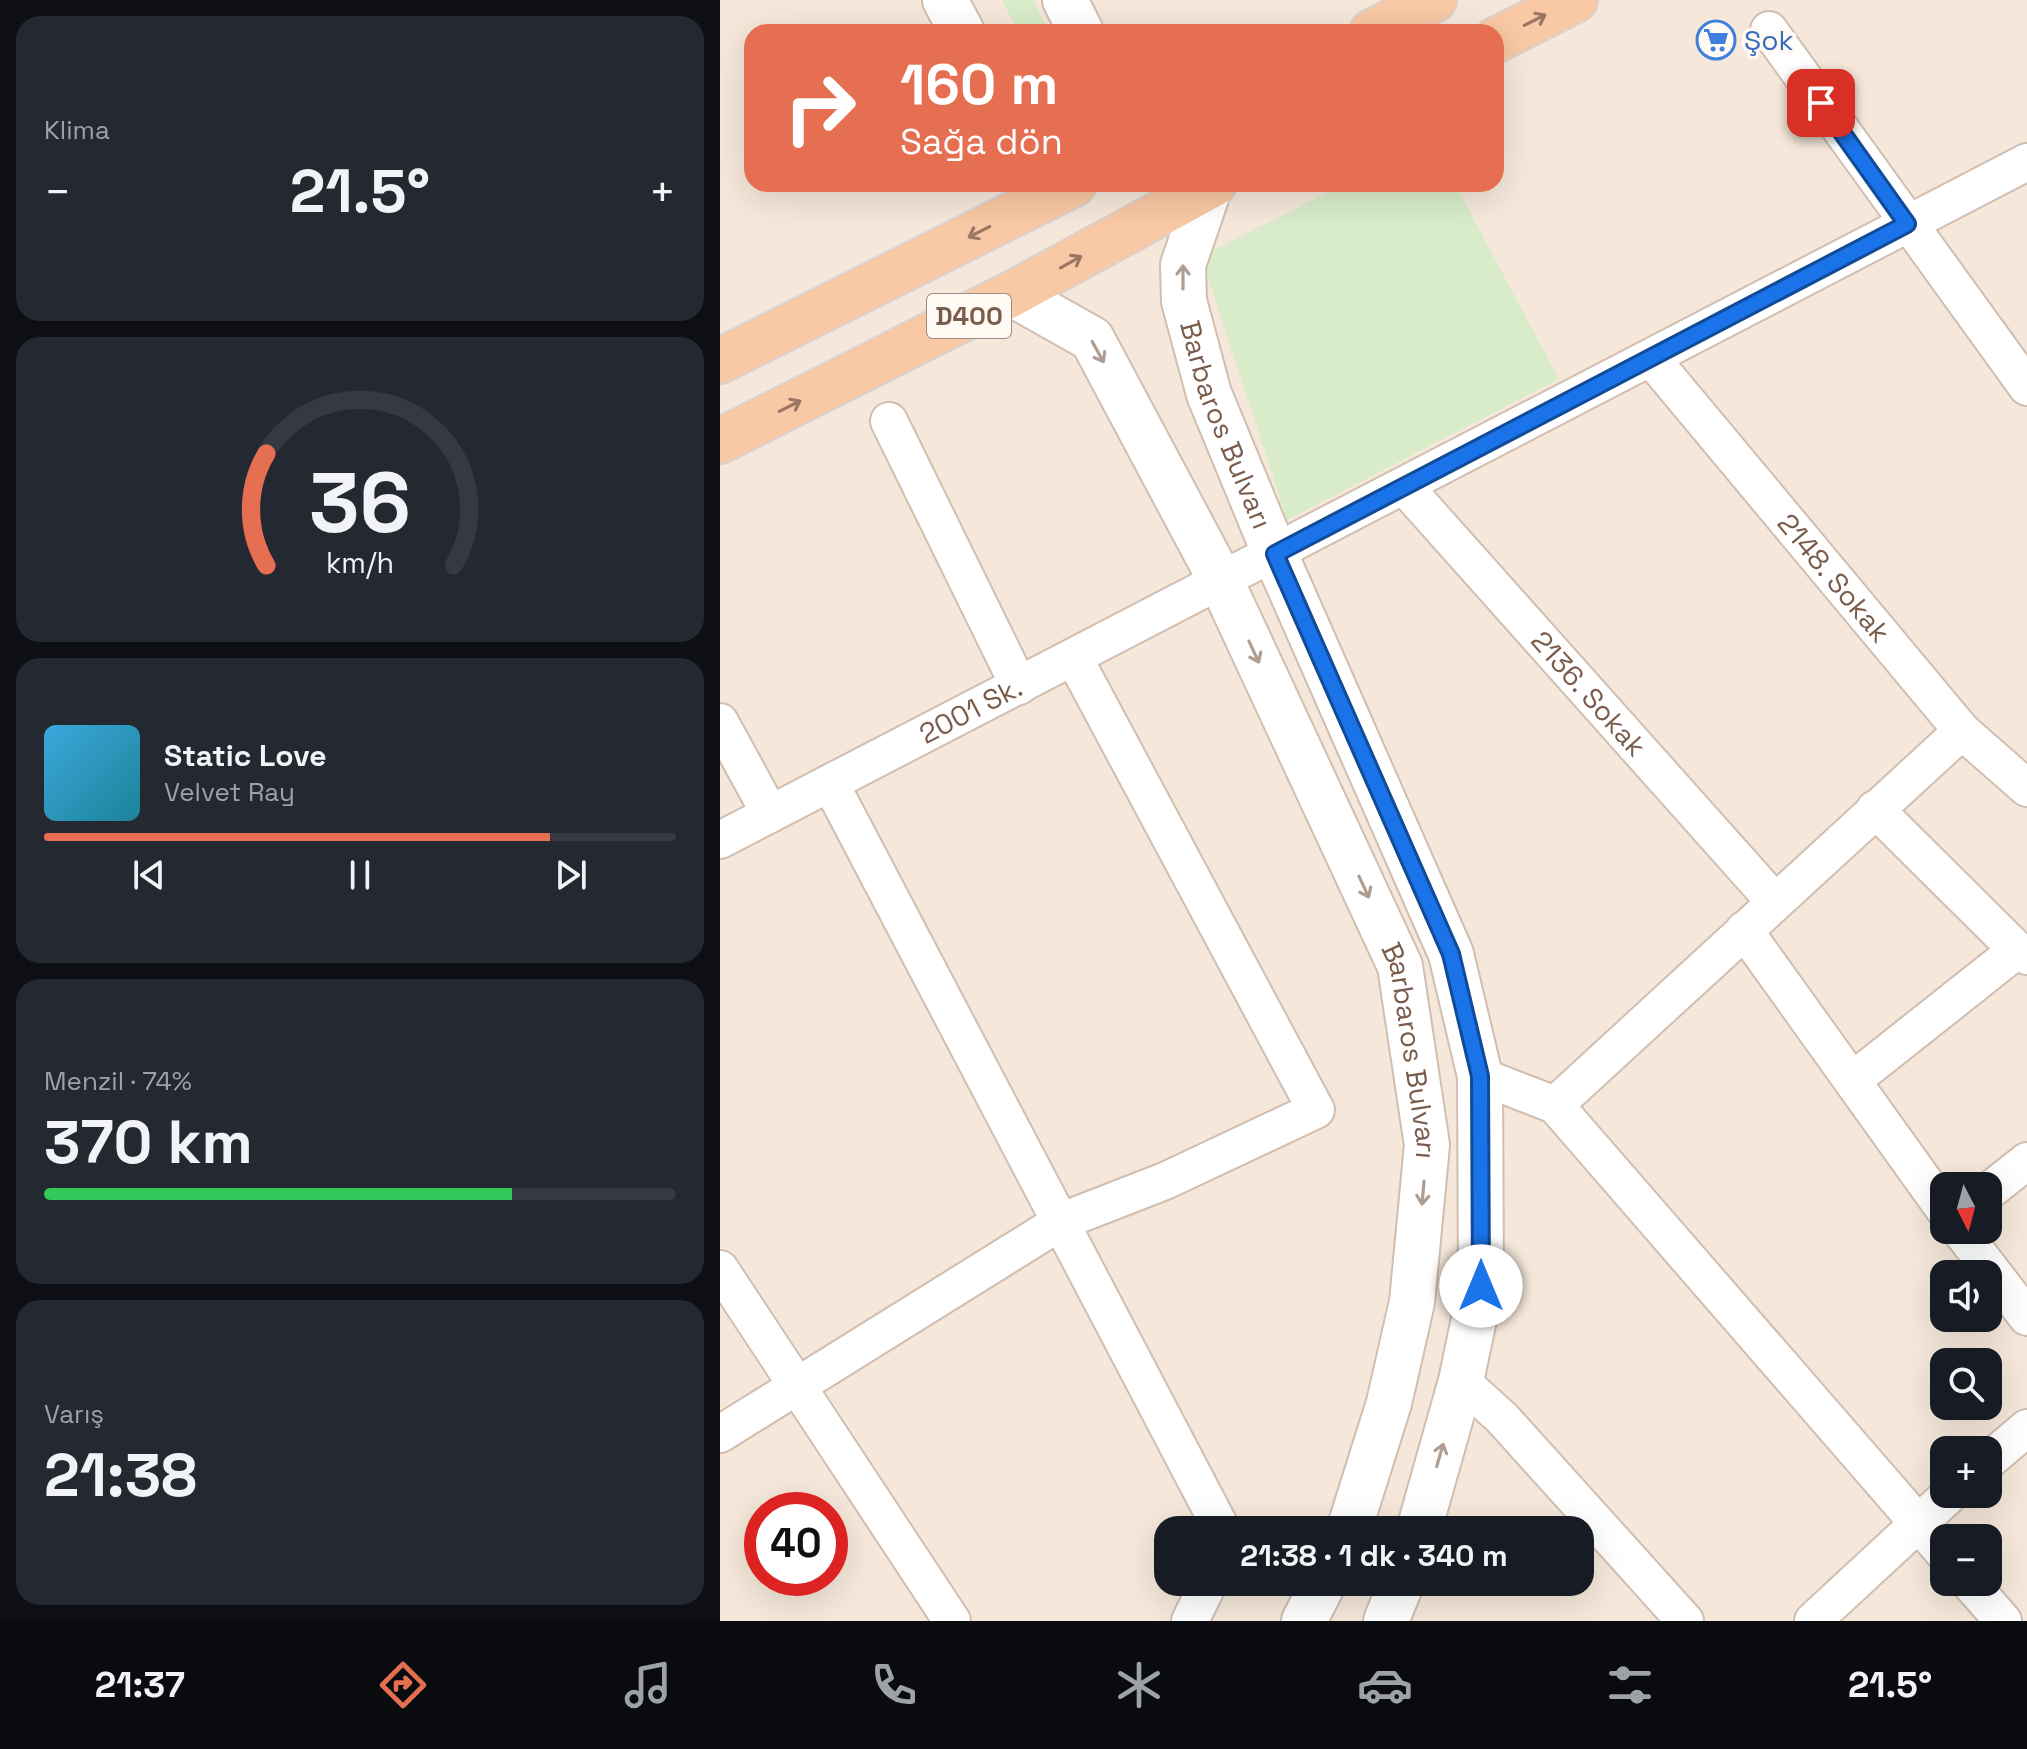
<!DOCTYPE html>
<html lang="tr">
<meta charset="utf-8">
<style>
body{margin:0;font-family:"Space Grotesk",sans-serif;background:#242831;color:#f1f3f6;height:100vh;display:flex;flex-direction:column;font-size:30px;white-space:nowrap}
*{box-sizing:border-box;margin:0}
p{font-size:26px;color:#9ea1a6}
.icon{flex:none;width:44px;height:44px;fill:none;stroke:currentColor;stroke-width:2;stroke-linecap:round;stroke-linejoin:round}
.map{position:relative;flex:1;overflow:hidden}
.sheet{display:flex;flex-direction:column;gap:16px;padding:16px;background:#0d0f14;width:720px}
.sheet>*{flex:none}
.hud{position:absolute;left:24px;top:24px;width:760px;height:168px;border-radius:24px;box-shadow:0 8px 32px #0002;background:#e76f51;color:#fff;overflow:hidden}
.needle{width:52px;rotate:174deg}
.fabs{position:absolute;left:1210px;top:1172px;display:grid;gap:16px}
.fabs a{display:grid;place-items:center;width:72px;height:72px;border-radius:16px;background:#171b24;box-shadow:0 8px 32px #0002;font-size:40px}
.speed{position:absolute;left:24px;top:1492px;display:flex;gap:16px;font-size:40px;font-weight:700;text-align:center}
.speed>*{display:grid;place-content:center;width:104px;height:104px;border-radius:50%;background:#171b24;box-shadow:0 8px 32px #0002;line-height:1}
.speed .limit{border:12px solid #d22;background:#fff;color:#111}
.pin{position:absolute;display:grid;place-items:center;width:68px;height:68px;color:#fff;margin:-34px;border-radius:16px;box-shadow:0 4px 12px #0006}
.me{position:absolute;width:88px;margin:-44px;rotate:0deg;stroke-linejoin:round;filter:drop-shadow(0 0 6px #0008)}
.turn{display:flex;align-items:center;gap:28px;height:168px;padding:0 24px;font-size:36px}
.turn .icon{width:104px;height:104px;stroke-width:2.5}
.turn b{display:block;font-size:56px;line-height:68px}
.big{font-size:60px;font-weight:700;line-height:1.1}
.sheet .widget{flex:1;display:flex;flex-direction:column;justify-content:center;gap:12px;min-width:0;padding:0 28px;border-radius:24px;background:#242831}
.sheet .dial{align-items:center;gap:0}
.dial svg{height:208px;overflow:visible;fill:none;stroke:#363941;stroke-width:7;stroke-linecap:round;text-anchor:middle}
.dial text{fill:#f1f3f6;stroke:none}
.song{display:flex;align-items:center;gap:24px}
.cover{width:96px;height:96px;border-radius:12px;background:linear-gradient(135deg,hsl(200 70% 55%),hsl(190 70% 35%))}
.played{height:8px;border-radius:4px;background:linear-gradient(90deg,#e76f51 80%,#363941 80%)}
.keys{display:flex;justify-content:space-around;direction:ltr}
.heat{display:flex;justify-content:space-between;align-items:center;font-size:44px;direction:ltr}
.charge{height:12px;border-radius:6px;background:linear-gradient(90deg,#34c759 74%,#363941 0)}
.trip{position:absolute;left:434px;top:1516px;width:440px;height:80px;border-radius:24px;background:#171b24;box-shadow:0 8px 32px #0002;font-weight:700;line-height:80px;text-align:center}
.tabs{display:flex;height:128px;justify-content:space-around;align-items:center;background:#090b0e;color:#9ea1a6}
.tabs .icon{width:56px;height:56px}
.tabs .active{color:#e76f51}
.tabs b{font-size:36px;color:#f1f3f6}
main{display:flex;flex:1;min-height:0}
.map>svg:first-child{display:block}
.residential{fill:#f5e8da;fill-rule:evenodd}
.green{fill:#d8ecc9}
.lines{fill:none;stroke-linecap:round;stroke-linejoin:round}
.minor-casing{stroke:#d1beb0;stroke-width:40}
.tertiary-casing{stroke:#d1beb0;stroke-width:48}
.trunk-casing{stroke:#dad1cd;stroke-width:48}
.minor{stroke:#fff;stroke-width:36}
.tertiary{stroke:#fff;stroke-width:44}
.trunk{stroke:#f9c8a4;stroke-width:44}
.oneway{stroke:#9a7763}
.oneway2{stroke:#af9d94}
.route-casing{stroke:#114b97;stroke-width:20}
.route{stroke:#1a73e8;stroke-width:14}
.labels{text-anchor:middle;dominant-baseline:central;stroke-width:7;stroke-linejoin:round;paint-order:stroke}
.shield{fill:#fffaf3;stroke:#a28b7f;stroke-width:2}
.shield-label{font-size:26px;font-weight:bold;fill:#7a5c4d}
.shop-label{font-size:28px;fill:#366cbe;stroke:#fffaf3;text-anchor:start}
.street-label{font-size:28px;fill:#7a5c4d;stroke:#fffaf3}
</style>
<main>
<section class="sheet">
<div class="widget"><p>Klima</p>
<div class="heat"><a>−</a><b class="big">21.5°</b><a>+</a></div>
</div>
<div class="widget dial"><svg viewBox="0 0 100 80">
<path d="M14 69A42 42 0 1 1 86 69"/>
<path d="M14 69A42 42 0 0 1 14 26" stroke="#e76f51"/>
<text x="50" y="56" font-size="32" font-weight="700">36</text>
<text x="50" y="72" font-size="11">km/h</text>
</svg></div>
<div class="widget">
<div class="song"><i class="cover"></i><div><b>Static Love</b><p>Velvet Ray</p></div></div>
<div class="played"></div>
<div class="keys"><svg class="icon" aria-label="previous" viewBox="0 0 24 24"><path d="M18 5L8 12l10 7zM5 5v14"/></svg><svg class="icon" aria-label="pause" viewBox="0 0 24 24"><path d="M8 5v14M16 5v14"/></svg><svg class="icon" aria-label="next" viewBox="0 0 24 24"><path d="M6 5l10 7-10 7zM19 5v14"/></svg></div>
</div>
<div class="widget"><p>Menzil · 74%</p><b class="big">370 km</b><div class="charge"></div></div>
<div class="widget"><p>Varış</p><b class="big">21:38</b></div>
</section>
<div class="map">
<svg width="1307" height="1621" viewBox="0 0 1307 1621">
<rect width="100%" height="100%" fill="#fdf6ec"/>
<path class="residential" d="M0,0h1307v1621h-1307zM32,32h744v152h-744zM1224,1186h44v44h-44zM1224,1274h44v44h-44zM1224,1362h44v44h-44zM1224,1450h44v44h-44zM42,1510h68v68h-68zM448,1530h412v52h-412zM1224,1538h44v44h-44z"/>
<g class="green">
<polygon points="282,0 313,0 329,32 298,32"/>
<polygon points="625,184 735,184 839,379 567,520 481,256"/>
</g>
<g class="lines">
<defs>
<g id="minor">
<polyline points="1049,30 1307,387"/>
<path id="s1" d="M931,358l311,373 65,57"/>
<polyline points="169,421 299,686"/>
<path id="s2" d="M684,486l371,416"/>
<polyline points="0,722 50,814"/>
<polyline points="110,783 502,1530"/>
<polyline points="1155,809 1297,950 1307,956"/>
<path id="s3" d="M0,840l1307,-678"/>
<polyline points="1024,930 1224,1209"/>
<polyline points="760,1076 835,1105 1242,731"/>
<polyline points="1133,1080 1297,950"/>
<polyline points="835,1105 1224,1553"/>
<polyline points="1268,1192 1307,1161"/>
<polyline points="1240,1230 1307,1317"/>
<polyline points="0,1269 232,1621"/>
<polyline points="741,1381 782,1418 965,1621"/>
<polyline points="0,1434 342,1221 445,1181 596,1110 354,658"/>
<polyline points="1268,1461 1307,1428"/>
<polyline points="1249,1582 1283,1621"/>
<polyline points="470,1621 489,1582"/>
<polyline points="1093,1621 1230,1494"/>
</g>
<g id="tertiary">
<polyline points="225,0 242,32"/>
<polyline points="345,0 361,32"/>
<path id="s4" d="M490,186l-27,79 1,36 25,93 66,160 176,400 29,122 1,210 -20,95 -42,149"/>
<path id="s5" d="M292,294l80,45 129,242 179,385 27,179 -15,157 -23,101 -40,127"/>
<polyline points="584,1621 604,1582"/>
<polyline points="666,1621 682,1582"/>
</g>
<g id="trunk">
<polyline points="652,32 714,0"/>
<polyline points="776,40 855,0"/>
<polyline points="0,361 354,184"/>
<polyline points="0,441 292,294 494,184"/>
</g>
</defs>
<use href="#minor" class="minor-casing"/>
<use href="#tertiary" class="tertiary-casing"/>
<use href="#trunk" class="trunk-casing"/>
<use href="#minor" class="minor"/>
<use href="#tertiary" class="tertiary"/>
<use href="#trunk" class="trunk"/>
</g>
<defs><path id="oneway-shaft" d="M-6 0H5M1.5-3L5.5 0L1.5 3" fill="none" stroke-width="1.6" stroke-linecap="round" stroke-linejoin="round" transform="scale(2)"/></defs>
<g class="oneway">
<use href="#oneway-shaft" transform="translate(815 20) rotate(-27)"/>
<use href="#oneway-shaft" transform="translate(259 232) rotate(153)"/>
<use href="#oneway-shaft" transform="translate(351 262) rotate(-29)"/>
<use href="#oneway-shaft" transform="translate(70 406) rotate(-27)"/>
</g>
<g class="oneway2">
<use href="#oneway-shaft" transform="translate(463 277) rotate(-90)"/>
<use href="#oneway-shaft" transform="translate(378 352) rotate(61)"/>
<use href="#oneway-shaft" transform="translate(534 652) rotate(65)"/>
<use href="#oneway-shaft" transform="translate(644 887) rotate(65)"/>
<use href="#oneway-shaft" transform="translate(703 1193) rotate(95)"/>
<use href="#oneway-shaft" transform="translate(720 1455) rotate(-74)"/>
</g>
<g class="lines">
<defs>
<polyline id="route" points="761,1286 760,1076 731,954 555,554 1187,224 1101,103"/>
</defs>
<use href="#route" class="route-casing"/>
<use href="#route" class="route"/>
</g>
<defs>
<symbol id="supermarket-ring" viewBox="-11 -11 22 22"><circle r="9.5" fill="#fffaf3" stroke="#3f7fe0" stroke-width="1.5"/><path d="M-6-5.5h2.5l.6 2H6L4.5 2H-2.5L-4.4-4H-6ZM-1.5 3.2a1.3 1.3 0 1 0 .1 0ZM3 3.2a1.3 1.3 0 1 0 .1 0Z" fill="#3f7fe0"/></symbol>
</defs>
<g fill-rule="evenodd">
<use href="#supermarket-ring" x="974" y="18" width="44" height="44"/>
</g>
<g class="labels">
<rect class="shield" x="207" y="294" width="84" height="44" rx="6"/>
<g class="shield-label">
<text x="249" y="316">D400</text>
</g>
<g class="shop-label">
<text x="1024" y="40">Şok</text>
</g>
<g class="street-label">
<text stroke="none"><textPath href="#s4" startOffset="250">Barbaros Bulvarı</textPath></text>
<text stroke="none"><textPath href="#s1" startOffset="286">2148. Sokak</textPath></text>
<text stroke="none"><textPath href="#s2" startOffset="278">2136. Sokak</textPath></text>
<text stroke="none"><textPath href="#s3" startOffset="282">2001 Sk.</textPath></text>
<text stroke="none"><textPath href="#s5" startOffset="876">Barbaros Bulvarı</textPath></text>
</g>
</g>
</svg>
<div class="fabs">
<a><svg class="needle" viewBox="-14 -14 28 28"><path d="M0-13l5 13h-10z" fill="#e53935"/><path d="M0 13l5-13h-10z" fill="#9ea1a6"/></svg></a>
<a><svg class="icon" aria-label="sound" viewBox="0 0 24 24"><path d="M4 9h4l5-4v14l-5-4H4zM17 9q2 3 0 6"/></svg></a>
<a><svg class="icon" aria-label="search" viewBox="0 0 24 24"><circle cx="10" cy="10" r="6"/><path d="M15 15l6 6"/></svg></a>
<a>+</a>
<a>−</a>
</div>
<div class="speed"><div class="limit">40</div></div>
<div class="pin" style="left:1101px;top:103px;background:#d93025"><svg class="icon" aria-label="arrive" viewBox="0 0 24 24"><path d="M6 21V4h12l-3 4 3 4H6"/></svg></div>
<svg class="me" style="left:761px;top:1286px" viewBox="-20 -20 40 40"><circle r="19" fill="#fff"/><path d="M0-13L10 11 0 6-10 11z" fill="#1a73e8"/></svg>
<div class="trip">21:38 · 1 dk · 340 m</div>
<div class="hud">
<div class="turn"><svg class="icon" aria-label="right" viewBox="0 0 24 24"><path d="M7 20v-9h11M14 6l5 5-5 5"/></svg><div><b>160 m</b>Sağa dön</div></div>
</div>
</div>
</main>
<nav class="tabs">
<b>21:37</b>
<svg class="icon active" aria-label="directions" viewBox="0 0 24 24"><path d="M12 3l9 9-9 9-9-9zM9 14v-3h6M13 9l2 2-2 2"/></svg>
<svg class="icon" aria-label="music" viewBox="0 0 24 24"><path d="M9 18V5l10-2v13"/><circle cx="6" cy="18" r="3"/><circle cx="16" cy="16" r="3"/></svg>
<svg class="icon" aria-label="phone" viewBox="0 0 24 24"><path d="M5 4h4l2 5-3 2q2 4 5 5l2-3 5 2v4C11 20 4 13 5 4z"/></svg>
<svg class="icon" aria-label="climate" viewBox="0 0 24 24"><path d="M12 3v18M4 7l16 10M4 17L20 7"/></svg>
<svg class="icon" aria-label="car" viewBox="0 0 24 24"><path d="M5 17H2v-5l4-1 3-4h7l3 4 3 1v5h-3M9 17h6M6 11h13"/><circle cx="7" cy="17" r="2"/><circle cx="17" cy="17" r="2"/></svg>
<svg class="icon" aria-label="filters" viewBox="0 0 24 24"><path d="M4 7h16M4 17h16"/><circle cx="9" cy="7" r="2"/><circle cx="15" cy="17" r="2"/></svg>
<b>21.5°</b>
</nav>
